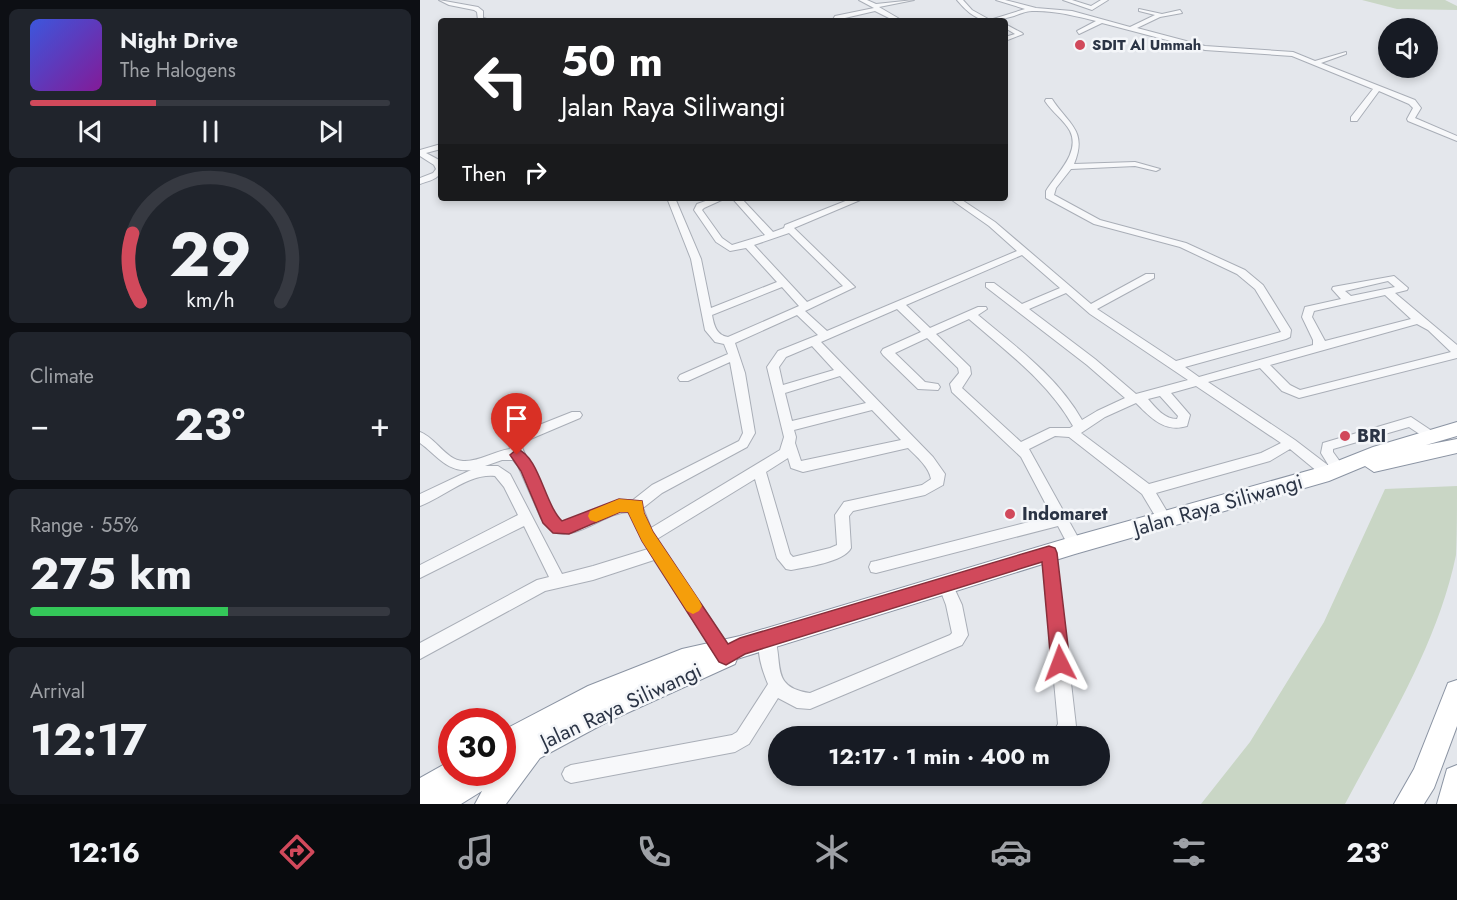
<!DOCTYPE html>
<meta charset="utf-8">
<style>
body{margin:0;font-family:Jost,sans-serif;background:#20242c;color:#f1f3f6;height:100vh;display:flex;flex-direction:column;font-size:22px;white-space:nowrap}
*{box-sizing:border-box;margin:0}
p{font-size:20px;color:#9ea1a6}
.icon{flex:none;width:33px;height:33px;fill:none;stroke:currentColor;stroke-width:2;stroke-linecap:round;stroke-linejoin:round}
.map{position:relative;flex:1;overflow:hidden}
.details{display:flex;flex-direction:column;gap:9px;padding:9px;background:#0d0f14;width:420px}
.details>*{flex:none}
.hud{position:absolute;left:18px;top:18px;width:570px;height:183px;border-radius:6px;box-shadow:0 3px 9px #0003;background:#202124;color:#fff;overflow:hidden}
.tools{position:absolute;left:958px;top:18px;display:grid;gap:12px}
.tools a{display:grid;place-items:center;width:60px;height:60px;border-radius:50%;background:#171b24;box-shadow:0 3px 9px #0003;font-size:30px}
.speed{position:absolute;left:18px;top:708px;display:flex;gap:12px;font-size:30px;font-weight:700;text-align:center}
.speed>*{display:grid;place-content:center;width:78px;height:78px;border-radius:50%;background:#171b24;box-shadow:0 3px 9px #0003;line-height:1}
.speed .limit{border:9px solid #d22;background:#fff;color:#111}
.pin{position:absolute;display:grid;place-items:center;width:51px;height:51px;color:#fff;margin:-62px -26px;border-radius:50% 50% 50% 0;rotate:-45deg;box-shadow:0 0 6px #0007}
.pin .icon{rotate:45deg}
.me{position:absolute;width:66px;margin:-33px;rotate:357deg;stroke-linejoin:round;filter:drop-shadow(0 0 4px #0008)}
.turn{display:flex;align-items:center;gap:21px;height:126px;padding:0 24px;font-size:27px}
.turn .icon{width:78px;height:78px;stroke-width:2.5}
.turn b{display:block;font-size:42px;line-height:51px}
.then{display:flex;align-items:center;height:57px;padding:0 24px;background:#0003;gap:12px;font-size:22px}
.big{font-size:45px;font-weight:700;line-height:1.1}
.details .card{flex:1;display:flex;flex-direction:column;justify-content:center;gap:9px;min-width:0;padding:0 21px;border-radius:9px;background:#20242c}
.details .dial{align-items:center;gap:0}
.dial svg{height:156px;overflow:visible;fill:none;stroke:#363941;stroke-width:7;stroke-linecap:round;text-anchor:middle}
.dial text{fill:#f1f3f6;stroke:none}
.song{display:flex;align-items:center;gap:18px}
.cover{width:72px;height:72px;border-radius:9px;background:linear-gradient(135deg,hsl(230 70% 55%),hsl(290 70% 35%))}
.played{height:6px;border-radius:3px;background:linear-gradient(90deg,#d1495b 35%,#363941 35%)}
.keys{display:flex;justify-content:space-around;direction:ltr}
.heat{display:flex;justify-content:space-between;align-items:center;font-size:33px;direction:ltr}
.charge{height:9px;border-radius:4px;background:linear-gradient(90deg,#34c759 55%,#363941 0)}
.trip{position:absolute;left:348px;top:726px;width:342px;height:60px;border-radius:30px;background:#171b24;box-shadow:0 3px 9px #0003;font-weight:700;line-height:60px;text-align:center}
.dock{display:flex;height:96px;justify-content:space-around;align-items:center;background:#090b0e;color:#9ea1a6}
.dock .icon{width:42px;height:42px}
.dock .current{color:#d1495b}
.dock b{font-size:27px;color:#f1f3f6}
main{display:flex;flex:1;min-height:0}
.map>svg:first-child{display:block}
.green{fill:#c9d6c5}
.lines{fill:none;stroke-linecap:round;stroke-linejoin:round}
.minor-casing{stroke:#a9aeb7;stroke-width:2}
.highway-casing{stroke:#8b94a3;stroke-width:2}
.minor{fill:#f7f8fa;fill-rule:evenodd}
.highway{fill:#fff;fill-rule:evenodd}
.route{fill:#d1495b;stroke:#882f3b;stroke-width:1.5}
.slow{fill:#f59e0b}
.poi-dot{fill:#d1495b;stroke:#f4f6f9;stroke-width:2}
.labels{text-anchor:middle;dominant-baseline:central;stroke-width:5;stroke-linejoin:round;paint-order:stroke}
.far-poi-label{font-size:15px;font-weight:bold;fill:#2b3445;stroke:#f4f6f9;text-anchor:start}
.poi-label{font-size:18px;font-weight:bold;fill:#2b3445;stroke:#f4f6f9;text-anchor:start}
.near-street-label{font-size:21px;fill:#2b3445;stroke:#f4f6f9}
</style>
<main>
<section class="details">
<div class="card">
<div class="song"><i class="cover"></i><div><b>Night Drive</b><p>The Halogens</p></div></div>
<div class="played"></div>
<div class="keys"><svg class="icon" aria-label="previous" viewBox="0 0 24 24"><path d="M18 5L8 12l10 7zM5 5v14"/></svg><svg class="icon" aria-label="pause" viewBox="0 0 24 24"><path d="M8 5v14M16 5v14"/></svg><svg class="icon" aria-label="next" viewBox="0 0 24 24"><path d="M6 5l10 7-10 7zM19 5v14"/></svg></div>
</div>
<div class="card dial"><svg viewBox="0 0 100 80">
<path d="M14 69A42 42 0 1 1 86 69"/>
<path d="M14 69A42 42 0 0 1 10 34" stroke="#d1495b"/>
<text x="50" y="56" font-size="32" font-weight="700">29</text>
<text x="50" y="72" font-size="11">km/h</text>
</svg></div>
<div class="card"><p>Climate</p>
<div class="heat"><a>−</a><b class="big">23°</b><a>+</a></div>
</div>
<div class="card"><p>Range · 55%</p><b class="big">275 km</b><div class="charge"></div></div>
<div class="card"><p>Arrival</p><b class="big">12:17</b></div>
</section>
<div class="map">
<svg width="1037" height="804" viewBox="0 0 1037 804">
<rect width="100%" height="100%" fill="#e4e7ec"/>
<g class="green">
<polygon points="942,0 1025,0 1037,6 1037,10 977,9"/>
<path d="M1037,486c0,22 0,48 -1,69 -18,88 -69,170 -111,249h-144l49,-62 74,-120 61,-133z"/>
</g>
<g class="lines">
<defs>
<g id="minor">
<polygon points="19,0 58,7 63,11 63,18 74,21 58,20 57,12 54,10 29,5"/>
<polygon points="439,0 447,0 456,4 494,0 459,7 483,21 475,21 455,11 412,21 415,16 454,8"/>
<path d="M537,0h6l9,10 18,10 35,-11 -29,-9h9l31,8 36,3 58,16 25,-12 -16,-4v-2l23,5 18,-4 2,3 -22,4 -23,11 68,18 88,6 22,9 31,-9v2l-25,9 94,37 6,8 -6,10 42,18v5l-49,-20 -1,-2 6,-11 -4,-4 -30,-13 -22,30h-6v-4l22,-28 -81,-33 -87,-6 -103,-27 -23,11 -2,-3 19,-10c-20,-5 -43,-11 -64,-10 -6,0 -13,3 -18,5 -27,8 -39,6 -57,-16z"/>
<polygon points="643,0 652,0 671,6 681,0 688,0 672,10"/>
<polygon points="585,24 602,33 603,34 585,41 585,37 595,34 585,28"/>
<path d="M626,99h6c16,25 36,31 22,65l61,-2 25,7 -4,2 -21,-5 -64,3 -15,19 -2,7 46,25 86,23 59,27 18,15 28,45 -1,7 -4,2 -101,28 14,10 114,-32v-5l-11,-23 3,-10 36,-8 -9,-10 1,-2 61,-11 14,12 -1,2 -12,3 62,52v13l-158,40 -17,-7 -22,-23 -52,14 87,58 34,26 -8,-13 2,-10 88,-26 24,16 2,3 -2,3h-8l-18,-12 -76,22v3l13,18 -2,4h-9l-6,4 -5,-1 -34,-28 -20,12 -114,32 16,27 -2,4 -5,2 -5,-2 -18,-30 -73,-57 -14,-1 -26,13 51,92 2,4 -2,4 -5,2 -5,-2 -12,-23 -182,47 -5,-1 -2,-5 2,-5 5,-1 176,-45 -31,-59 -69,-65 -2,-8 9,-11 -1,-5 -31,-30 -32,15 30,29 13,2 2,3 -2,3 -20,-1 -35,-34 -2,-3 2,-3 38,-17 -24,-23 -76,33 112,115 12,17 -2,11 -18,10 -72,16 -4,5 2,32c-7,14 -45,19 -60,22l-5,-1 -9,-11 -22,-79 -98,60 73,109 2,5 -2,5 -6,3 -6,-3 -64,-98 -61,20 -48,11 -125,68v-16l117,-63 12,-3 -25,-51 -104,52v-13l98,-50 -14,-28 -9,-11c-26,-3 -51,21 -75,30v-12l51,-24c-24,3 -34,-15 -51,-27v-11c16,6 26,28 43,29 16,1 31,-10 47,-12l-1,-7 5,-7 58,-23h8l2,3 -2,3 -59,25c2,11 9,19 14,29 8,17 11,38 26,50h7l51,-22h14l19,-15 87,-44 4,-8 -13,-71 -42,19h-8l-2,-3 2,-3 48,-21 -4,-10 -9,-2 -10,-12 -14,-71 -24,-61h8l26,61 10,49 66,-26 -31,-34 -16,3 -14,-9 -22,-32 3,-6 17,-6h12l-22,10 -2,2 20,28 10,7 33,-10 -33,-37h9l32,34 11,-4 1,-3 68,-27h12l-71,30 61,59 -50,24 22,20 190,-80 -28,-25 -40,-28h10l36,24 96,82 55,-30h8v4l-57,31 79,52 105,-29 -26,-43 -18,-15 -57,-27 -86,-23 -48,-26v-7c9,-16 35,-38 24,-60 -6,-11 -18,-19 -25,-30zM369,233l54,53 -36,16 -53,-57zM602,255l38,33 -38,16 -28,-21h-8v4l101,78 38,33 -28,13 -15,9c-25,-44 -66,-73 -104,-105l9,-6 -1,-2h-8l-48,21 -24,-23zM968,281l7,6 -44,9 -6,-5zM362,287l17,19 -71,31c-12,-2 -14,-12 -16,-22zM646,293l24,21 98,66 -52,14 -41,-35 -66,-50zM965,295l26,24 -86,22 -13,-24 2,-6zM377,315l21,20 -40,16 -11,16 17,70 -4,13 -129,78 -8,-20 19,-15 85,-46 8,-14 -10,-60 -10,-30zM549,319c38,33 79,63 104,107l-3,2h-20l-29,14 -59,-54 9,-14 -1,-7 -34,-33zM997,324l11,6 23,22 -151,38 -10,-5 -20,-20zM392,346l22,24 -51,15 -4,-18 7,-10zM420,376l26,27 -74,18 -7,-28zM776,386l85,57 -20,10 -112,31 -68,-51 24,-16 31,-14c15,15 29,30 51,23l3,-11 -19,-22zM740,396l18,20 -1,3c-13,0 -21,-11 -29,-20zM452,410l29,30 -100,21 -6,-18 1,-6 -2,-7zM488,448c9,9 21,19 23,31l-9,6 -78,17 -9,13 2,30 -7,3 -37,9 -3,-3 -24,-82 22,-14 3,10 12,4zM82,460h11l5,6 23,52 12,14c26,9 51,-20 77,-20l18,37 -55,17 -31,8 -52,-100 -12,-8h-13z"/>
<path d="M21,144v5l-15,4 15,8c0,18 -4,17 -21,23v-6l13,-5 3,-4 -2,-4 -14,-9v-6z"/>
<polygon points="629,547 634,549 636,553 656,726 650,736 631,736 638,724 622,553 624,549"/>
<path d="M525,577l5,2 12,26 6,30 -6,10 -152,64 -13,-1 -19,-10 -29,46 -14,8 -164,31 -6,-3 -3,-6 3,-6 6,-3 161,-30 5,-3 31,-48c-6,-14 -13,-36 -7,-50l6,-2 6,2c12,27 -5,53 37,59l140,-58 2,-2 -6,-28 -8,-21 2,-5z"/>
</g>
<g id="highway">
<polygon points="1037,422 1037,436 1006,445 1037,439 1037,453 954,472 945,466 909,481 655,554 317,659 315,664 185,723 120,758 86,804 55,804 62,791 41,804 0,804 0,778 32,760 32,772 82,772 82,731 168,686 262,649 320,636 655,536 905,466 953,447"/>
<polygon points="1037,680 1037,726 1014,788 1004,804 974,804 994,769 1028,683"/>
<polygon points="1037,765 1037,804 1017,804 1027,769"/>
</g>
</defs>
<use href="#minor" class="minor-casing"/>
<use href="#highway" class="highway-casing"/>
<use href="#minor" class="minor"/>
<use href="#highway" class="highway"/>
</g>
<path class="route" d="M97,449c22,7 28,56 45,72l57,-22 23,2 2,12 9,19 75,112 12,-6 309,-92 6,2 2,5 13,110 -3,6 -7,2 -6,-2 -3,-6 -9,-101 -297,92 -19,11 -7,-3 -77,-121 -14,-29h-8l-51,22 -16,-1 -10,-10 -22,-52 -11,-16z"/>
<polygon class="slow" points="199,499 222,501 224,513 233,532 279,600 282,606 279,611 273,614 267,611 222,541 208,512 200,512 176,522 170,520 168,516 170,511"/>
<g class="poi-dot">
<circle cx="660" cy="45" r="6"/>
<circle cx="925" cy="436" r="6"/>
<circle cx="590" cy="514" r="6"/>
</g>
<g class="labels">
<g class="far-poi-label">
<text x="672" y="45">SDIT Al Ummah</text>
</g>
<g class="poi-label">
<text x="937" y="436">BRI</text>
<text x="602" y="514">Indomaret</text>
</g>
<g class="near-street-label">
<text transform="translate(798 505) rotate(-16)">Jalan Raya Siliwangi</text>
<text transform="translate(201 706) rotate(-25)">Jalan Raya Siliwangi</text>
</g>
</g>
</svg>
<div class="tools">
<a><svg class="icon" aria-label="sound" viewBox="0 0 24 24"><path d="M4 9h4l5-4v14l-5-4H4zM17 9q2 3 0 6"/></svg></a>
</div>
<div class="speed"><div class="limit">30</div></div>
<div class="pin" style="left:97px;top:455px;background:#d93025"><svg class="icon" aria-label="arrive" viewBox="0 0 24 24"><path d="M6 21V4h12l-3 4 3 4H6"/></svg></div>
<svg class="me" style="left:640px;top:663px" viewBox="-20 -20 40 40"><path d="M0-17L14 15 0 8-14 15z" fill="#d1495b" stroke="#fff" stroke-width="4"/></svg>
<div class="trip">12:17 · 1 min · 400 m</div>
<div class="hud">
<div class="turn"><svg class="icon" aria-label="left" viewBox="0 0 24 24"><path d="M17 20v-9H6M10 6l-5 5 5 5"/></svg><div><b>50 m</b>Jalan Raya Siliwangi</div></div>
<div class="then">Then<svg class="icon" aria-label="right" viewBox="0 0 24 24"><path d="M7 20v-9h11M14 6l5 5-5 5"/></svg></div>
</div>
</div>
</main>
<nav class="dock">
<b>12:16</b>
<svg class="icon current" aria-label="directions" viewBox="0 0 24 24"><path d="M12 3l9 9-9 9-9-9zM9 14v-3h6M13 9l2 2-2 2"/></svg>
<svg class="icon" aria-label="music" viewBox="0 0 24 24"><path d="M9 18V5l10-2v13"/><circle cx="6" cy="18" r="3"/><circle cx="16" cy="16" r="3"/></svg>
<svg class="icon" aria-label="phone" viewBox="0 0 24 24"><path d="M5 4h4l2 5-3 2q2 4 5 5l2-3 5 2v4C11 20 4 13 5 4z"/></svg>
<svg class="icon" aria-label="climate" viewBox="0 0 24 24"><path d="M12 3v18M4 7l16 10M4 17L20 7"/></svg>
<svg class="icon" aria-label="car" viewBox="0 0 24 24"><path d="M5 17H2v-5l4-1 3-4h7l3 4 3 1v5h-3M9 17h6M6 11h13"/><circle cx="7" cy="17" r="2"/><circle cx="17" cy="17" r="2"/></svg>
<svg class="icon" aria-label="filters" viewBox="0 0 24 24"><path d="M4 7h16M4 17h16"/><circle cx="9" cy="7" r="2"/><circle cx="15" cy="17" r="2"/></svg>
<b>23°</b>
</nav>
